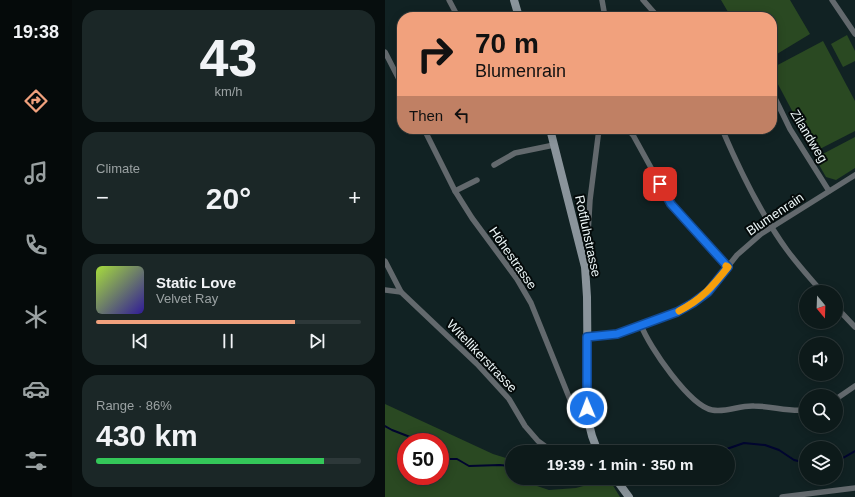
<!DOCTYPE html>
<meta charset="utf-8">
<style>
body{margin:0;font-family:Helvetica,sans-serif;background:#1b2727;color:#f1f3f6;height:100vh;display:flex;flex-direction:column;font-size:15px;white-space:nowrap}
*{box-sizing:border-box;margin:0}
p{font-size:13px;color:#9aa1a2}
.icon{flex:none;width:22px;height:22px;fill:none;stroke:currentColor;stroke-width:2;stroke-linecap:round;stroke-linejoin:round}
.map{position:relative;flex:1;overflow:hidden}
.side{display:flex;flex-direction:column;gap:10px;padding:10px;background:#070e0e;width:313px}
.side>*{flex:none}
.banner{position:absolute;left:12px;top:12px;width:380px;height:122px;border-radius:16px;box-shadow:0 2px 10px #0003,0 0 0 1px #2d3839;background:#f1a17d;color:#111;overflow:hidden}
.needle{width:26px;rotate:161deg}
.fabs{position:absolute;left:414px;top:285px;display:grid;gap:8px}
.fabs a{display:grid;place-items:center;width:44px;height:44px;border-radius:50%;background:#0d1a1a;box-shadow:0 2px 10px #0003,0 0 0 1px #2d3839;font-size:20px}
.speed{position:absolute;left:12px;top:433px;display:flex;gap:8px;font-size:20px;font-weight:700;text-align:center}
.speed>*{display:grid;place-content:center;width:52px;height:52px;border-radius:50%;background:#0d1a1a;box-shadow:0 2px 10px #0003,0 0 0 1px #2d3839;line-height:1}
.speed .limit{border:6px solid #d22;background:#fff;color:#111}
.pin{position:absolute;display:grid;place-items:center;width:34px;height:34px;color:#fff;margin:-17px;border-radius:8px;box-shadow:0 2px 6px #0006}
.me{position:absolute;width:44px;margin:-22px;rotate:359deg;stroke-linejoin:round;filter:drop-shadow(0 0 3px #0008)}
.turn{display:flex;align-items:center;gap:14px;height:84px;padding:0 12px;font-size:18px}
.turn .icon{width:52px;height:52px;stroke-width:2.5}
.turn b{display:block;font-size:28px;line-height:34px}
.then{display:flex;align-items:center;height:38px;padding:0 12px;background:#0003;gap:8px;font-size:15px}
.big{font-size:30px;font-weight:700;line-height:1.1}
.side .widget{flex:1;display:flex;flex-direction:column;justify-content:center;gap:6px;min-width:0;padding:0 14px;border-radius:16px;background:#1b2727}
.side .dial{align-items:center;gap:0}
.dial b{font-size:52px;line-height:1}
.song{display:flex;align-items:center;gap:12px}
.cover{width:48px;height:48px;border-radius:6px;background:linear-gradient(135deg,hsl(80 70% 55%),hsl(250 70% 35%))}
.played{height:4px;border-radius:2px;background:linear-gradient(90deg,#f1a17d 75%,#2d3839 75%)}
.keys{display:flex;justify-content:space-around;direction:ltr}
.heat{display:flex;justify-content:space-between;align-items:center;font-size:22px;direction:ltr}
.charge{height:6px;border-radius:3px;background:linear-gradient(90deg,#34c759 86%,#2d3839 0)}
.trip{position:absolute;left:120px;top:445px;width:230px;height:40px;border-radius:20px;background:#0d1a1a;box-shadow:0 2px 10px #0003,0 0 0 1px #2d3839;font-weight:700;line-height:40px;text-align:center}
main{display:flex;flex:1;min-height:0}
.menu{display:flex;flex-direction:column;width:72px;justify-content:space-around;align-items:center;background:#050a0a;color:#9aa1a2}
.menu .icon{width:28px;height:28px}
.menu .on{color:#f1a17d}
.menu b{font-size:18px;color:#f1f3f6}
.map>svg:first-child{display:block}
.green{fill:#2a4922;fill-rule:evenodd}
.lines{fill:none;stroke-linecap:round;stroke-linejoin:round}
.stream{stroke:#01052f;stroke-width:2}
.minor{stroke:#63696d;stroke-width:5.5}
.secondary{stroke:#8a949b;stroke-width:8}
.route-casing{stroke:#114b97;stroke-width:10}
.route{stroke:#1a73e8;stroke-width:7}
.slow{stroke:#f59e0b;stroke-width:7}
.labels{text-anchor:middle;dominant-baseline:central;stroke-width:4;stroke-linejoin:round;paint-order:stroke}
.street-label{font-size:13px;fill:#ecf6f7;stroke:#040a0a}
</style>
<main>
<nav class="menu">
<b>19:38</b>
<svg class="icon on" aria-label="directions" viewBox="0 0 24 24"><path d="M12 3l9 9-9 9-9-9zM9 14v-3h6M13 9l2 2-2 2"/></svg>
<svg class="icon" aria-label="music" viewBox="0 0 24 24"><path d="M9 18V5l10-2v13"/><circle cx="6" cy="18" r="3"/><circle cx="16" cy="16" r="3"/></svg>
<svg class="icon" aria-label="phone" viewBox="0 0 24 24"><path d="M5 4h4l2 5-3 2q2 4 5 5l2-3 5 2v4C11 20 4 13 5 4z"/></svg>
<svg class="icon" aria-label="climate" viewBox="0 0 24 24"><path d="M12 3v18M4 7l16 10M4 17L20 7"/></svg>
<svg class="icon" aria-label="car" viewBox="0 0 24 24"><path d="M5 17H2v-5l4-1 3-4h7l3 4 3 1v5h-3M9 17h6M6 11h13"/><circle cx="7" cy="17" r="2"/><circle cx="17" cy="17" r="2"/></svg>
<svg class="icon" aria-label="filters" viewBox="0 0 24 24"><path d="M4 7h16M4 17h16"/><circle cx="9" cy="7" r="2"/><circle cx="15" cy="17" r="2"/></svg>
</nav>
<section class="side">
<div class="widget dial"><b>43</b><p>km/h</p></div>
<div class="widget"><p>Climate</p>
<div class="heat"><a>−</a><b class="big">20°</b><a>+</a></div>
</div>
<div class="widget">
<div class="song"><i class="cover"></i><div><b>Static Love</b><p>Velvet Ray</p></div></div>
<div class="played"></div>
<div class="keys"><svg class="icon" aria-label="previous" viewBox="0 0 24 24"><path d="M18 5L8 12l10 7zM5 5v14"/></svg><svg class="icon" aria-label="pause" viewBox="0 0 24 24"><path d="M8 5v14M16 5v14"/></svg><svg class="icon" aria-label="next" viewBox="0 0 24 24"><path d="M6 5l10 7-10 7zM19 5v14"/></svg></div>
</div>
<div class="widget"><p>Range · 86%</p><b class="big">430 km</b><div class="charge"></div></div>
</section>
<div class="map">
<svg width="470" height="497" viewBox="0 0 470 497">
<rect width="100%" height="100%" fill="#112223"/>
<g class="green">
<polygon points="336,0 405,0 425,34 387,57 387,17 346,17"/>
<polygon points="462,35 470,51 470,61 458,67 446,44"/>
<polygon points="438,41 470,101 470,131 429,152 387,73 387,68"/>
<polygon points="470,137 470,168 451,180 441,177 430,158"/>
<path d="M0,404l108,50 19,6v18h8l-1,2 30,10 27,-2 33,-9 11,18h-235zM21,442h34v34h-34z"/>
</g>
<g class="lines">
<g class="stream">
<polyline points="0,426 7,430 38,442"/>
<polyline points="333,452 359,443 380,445 394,450 409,460 421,463"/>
<polyline points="55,453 64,459 72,459 84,466 115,465 124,466 127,468"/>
<polyline points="451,462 470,451"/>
</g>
<g class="minor">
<polyline points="64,0 73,17"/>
<polyline points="217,0 220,17"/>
<polyline points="258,0 273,17"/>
<polyline points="447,0 470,34"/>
<polyline points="0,52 17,85"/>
<polyline points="387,92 405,129 444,191"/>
<polyline points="39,129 70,191 87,218 132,279 146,303 190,412 195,418 203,420"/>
<polyline points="242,129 248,135 286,204 343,267"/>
<path d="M337,129c18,42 38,84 65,121 11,15 23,28 35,42"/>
<polyline points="109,165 130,153 169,145"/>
<polyline points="70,191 92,180"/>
<polyline points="194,240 200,237 203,234 205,200 214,129"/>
<polyline points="0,261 16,292"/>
<polyline points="0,290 16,292 92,364 124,399 140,426 153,441 168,452"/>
<polyline points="451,307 470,327"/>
<path d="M256,325c8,22 49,81 71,85 14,3 28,-5 42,-4 18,0 34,6 52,4"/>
<polyline points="202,337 223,336 236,333 283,315 308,303 325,289 352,255 376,234 470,175"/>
<polyline points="451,399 470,386"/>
<polyline points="397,497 470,488"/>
</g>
<g class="secondary">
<polyline points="129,0 134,17"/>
<polyline points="165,129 200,267 202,297 203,420 207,436 213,452"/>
<polyline points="230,478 244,497"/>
</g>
</g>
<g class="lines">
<defs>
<polyline id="route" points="202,408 202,337 232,334 292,312 308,303 323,292 343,267 286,204 275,184"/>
</defs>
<use href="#route" class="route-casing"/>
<use href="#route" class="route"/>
<path class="slow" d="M294,311c23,-12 33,-24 49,-44l-2,-1"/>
</g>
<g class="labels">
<g class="street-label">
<text transform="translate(424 136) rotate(59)">Zilandweg</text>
<text transform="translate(390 214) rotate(-34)">Blumenrain</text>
<text transform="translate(203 236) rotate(78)">Rotfluhstrasse</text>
<text transform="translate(128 258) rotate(55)">Höhestrasse</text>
<text transform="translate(97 356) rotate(46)">Witellikerstrasse</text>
</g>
</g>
</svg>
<div class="fabs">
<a><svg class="needle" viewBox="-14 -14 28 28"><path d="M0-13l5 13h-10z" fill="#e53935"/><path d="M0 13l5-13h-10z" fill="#9aa1a2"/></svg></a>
<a><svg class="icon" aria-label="sound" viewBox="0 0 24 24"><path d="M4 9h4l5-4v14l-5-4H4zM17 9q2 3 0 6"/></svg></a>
<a><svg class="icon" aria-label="search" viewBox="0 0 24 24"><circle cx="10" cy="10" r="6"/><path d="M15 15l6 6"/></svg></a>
<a><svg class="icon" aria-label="layers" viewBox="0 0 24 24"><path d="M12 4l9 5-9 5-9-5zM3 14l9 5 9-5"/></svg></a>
</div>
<div class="speed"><div class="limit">50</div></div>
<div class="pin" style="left:275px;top:184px;background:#d93025"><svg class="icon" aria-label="arrive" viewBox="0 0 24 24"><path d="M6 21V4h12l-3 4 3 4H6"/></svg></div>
<svg class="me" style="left:202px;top:408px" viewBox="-20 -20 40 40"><circle r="17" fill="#1a73e8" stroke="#fff" stroke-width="3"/><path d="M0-11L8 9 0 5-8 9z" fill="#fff"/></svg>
<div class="trip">19:39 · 1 min · 350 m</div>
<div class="banner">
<div class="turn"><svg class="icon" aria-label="right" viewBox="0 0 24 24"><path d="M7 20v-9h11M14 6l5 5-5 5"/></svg><div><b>70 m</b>Blumenrain</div></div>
<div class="then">Then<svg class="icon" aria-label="left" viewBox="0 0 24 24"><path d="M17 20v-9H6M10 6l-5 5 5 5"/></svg></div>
</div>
</div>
</main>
